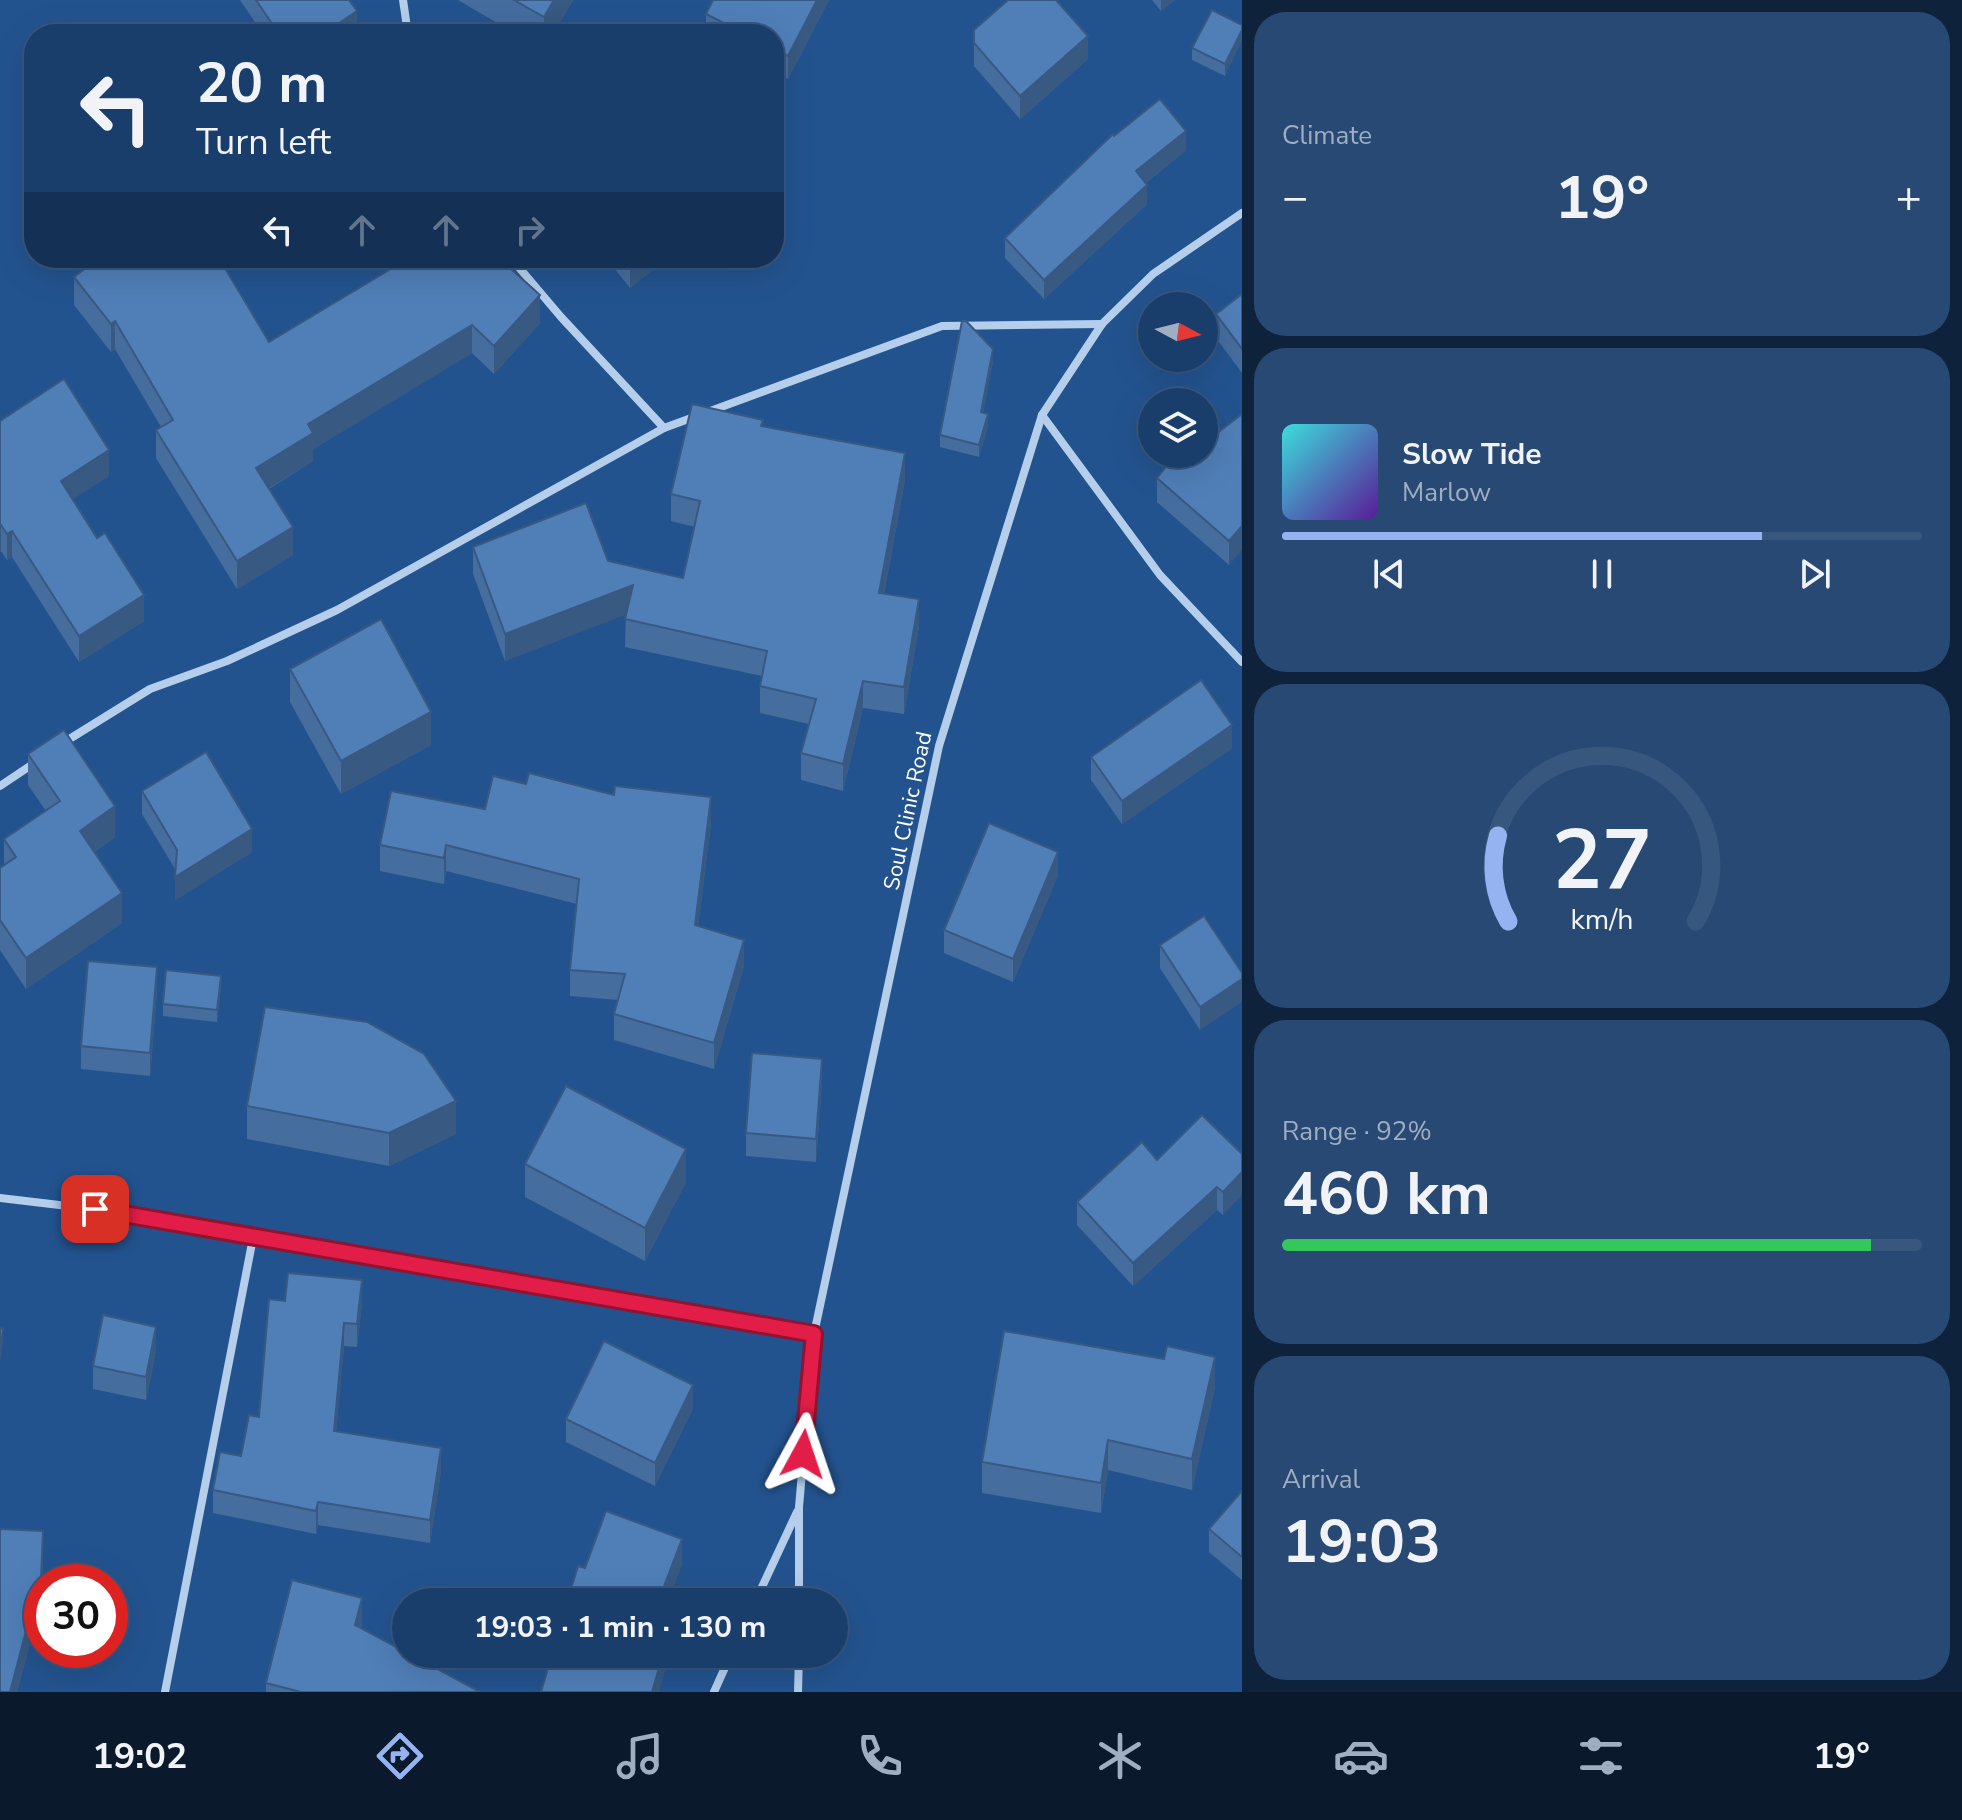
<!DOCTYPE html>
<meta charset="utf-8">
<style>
body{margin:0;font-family:"Nunito Sans",sans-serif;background:#274973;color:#f1f3f6;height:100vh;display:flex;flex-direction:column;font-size:30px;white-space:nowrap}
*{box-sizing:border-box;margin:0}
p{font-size:26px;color:#9faec1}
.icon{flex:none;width:44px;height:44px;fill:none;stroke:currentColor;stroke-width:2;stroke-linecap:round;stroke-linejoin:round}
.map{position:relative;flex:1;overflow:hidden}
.side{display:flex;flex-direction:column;gap:12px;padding:12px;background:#0e223b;width:720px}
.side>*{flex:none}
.hud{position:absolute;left:24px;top:24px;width:760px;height:244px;border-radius:32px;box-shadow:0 8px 32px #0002,0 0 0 2px #38577e;background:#1a3e6b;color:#f1f3f6;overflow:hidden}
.needle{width:52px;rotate:97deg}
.tools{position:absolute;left:1138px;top:292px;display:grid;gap:16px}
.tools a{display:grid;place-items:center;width:80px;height:80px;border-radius:50%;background:#1a3e6b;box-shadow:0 8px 32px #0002,0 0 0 2px #38577e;font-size:40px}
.speed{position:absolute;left:24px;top:1564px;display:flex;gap:16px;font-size:40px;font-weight:700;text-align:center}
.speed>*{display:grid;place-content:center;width:104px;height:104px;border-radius:50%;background:#1a3e6b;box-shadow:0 8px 32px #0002,0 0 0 2px #38577e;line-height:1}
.speed .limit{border:12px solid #d22;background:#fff;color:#111}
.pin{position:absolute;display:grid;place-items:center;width:68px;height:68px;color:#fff;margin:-34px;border-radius:16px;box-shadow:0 4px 12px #0006}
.me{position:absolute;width:88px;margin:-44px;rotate:5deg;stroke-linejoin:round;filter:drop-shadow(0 0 6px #0008)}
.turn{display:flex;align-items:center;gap:28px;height:168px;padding:0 40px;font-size:36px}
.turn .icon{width:104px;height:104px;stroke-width:2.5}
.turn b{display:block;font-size:56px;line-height:68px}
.lanes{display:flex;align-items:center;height:76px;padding:0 40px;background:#0003;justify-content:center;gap:40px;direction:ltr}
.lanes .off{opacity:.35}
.big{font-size:60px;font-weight:700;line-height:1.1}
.side .card{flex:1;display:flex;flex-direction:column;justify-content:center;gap:12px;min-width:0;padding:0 28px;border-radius:32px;background:#274973}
.side .dial{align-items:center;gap:0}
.dial svg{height:208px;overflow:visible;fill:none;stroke:#38577e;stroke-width:7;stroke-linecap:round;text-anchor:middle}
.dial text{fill:#f1f3f6;stroke:none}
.song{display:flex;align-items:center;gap:24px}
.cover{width:96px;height:96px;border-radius:12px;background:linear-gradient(135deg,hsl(180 70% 55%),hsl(270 70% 35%))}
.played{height:8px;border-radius:4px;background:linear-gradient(90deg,#95b2f1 75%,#38577e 75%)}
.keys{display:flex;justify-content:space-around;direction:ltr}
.heat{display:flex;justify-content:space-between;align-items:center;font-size:44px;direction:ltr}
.charge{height:12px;border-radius:6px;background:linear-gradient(90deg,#34c759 92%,#38577e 0)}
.trip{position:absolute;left:392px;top:1588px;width:456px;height:80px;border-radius:40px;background:#1a3e6b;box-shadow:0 8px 32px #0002,0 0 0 2px #38577e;font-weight:700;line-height:80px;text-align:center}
.tab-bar{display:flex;height:128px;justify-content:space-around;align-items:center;background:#0a192b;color:#9faec1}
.tab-bar .icon{width:56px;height:56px}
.tab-bar .current{color:#95b2f1}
.tab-bar b{font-size:36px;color:#f1f3f6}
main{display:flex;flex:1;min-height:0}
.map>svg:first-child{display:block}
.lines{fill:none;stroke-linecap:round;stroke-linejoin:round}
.minor{stroke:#b4ceec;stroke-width:8}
.wall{fill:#456d9e}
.shaded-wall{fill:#385981}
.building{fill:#507fb8;stroke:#385981;stroke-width:2}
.route-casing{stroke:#92132f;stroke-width:20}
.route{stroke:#e11d48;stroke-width:14}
.labels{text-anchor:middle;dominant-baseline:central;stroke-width:8;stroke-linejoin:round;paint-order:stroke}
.street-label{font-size:22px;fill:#fff;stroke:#23538f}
</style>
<main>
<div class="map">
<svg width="1242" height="1692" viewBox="0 0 1242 1692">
<rect width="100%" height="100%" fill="#23538f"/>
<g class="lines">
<g class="minor">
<polyline points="403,0 408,34"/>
<polyline points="511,258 561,317 664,428 942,326 1102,324"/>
<polyline points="1042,415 1160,575 1242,662"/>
<polyline points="63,743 150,689 227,661 337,610 664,428"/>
<polyline points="0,786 36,762"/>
<polyline points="0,1198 127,1213 253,1238 814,1334"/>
<polyline points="755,1602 797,1512"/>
<polyline points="799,1602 799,1507 814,1334 939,746 1042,415 1102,324 1153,274 1242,213"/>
<polyline points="165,1692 253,1238"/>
<polyline points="714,1692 731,1654"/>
<polyline points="798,1692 799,1654"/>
</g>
</g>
<g class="wall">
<polygon points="240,0 349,0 357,34 263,34"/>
<polygon points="458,0 573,0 553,34 516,34"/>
<polygon points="713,0 829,0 788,79 774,71 774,34 706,34 706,14"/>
<polygon points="1152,0 1175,0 1161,11"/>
<polygon points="1242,25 1225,76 1192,60 1192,48"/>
<polygon points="974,30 1088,59 1020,119 974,66"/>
<polygon points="1114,136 1186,150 1146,183 1147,204 1044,299 1005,258 1005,238"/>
<polygon points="384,258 499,258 540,323 494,374 472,353 313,449 313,461 269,489 293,555 237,589 156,458 156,430 161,427 115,349 111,352 74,305 74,277 219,259 269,342 394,267"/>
<polygon points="606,258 667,258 630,288"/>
<polygon points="1242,294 1242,373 1216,338 1216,314"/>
<polygon points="993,361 983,412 988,426 979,457 940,447 940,435"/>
<polygon points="1242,414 1229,565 1157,502 1157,478 1204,454"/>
<polygon points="0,421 109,476 72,499 144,621 79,662 12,557 7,560 1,551 0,552"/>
<polygon points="763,427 905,480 884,594 919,626 904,714 863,708 843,791 801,780 801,753 809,724 760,713 760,686 762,676 625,647 626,614 505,661 473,574 473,547 608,561 683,578 695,527 671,521 671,494"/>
<polygon points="290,669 431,745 341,794 290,702"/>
<polygon points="1232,748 1122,824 1091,780 1091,757"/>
<polygon points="28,754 115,837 94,852 122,923 26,989 0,950 0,868 4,865 4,839 46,811 28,785"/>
<polygon points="526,784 711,823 698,926 744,966 714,1069 614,1040 614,1014 618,1000 570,996 570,970 577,904 446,871 444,884 380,871 380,845 485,809"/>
<polygon points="142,791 252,852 175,900 175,869 142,814"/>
<polygon points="1058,875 1013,982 944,953 944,930"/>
<polygon points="1204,916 1200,1030 1160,968 1160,945"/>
<polygon points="221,987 217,1022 163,1016 163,1004"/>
<polygon points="157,990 150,1076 81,1069 81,1046"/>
<polygon points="822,1082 816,1162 746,1156 746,1133"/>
<polygon points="247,1106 456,1134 389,1166 247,1139"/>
<polygon points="1242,1154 1223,1215 1217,1210 1133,1286 1077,1225 1077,1202 1157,1160"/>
<polygon points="525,1164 686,1182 645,1261 525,1197"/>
<polygon points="285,1301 362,1303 357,1347 344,1346 336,1432 441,1471 430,1543 318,1525 316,1534 213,1513 213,1490 241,1456 259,1417"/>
<polygon points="156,1350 146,1400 93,1389 93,1366"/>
<polygon points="1215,1387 1192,1490 1108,1470 1101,1513 982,1493 982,1462"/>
<polygon points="693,1408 655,1486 566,1442 566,1419"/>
<polygon points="1242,1491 1242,1580 1209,1552 1209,1529"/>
<polygon points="43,1559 40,1632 33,1632 17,1692 0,1692"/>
<polygon points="362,1625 361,1628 480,1692 266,1692 266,1683"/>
</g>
<g class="shaded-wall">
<polygon points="554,0 573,0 553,34 544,34 544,17"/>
<polygon points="817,0 829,0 788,79 788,56"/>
<polygon points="1161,0 1175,0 1161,11"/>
<polygon points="357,11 357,34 323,34"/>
<polygon points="1242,30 1242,41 1225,76 1225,64"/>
<polygon points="1088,36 1088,59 1020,119 1020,96"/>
<polygon points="1186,131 1186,150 1136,191 1136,171"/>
<polygon points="1147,185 1147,204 1044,299 1044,280"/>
<polygon points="630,258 667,258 630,288"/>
<polygon points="540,295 540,323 494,374 494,346"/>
<polygon points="115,321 115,349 111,352 111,324"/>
<polygon points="472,325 472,353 313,449 313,461 256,496 256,468 308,424"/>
<polygon points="993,349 993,361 981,423 981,412"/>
<polygon points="988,414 988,426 979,457 979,445"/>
<polygon points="109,450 109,476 61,507 61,481"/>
<polygon points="905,453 905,480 879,620 879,593"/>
<polygon points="1,525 1,551 0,552 0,526"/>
<polygon points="1242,526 1242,550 1229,565 1229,541"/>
<polygon points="293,527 293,555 237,589 237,561"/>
<polygon points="12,531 12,557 7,560 7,534"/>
<polygon points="633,585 633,612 505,661 505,634"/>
<polygon points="144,595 144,621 79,662 79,636"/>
<polygon points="919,599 919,626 904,714 904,687"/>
<polygon points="863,681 863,708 843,791 843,764"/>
<polygon points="431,712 431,745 341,794 341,761"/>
<polygon points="1232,725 1232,748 1122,824 1122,801"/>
<polygon points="711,797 711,823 695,952 695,925"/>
<polygon points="115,806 115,837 80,861 80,831"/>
<polygon points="252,829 252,852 175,900 175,877"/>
<polygon points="446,845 446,871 444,884 444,858"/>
<polygon points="1058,852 1058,875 1013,982 1013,959"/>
<polygon points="122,893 122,923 26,989 26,958"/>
<polygon points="744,940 744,966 714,1069 714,1043"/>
<polygon points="157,967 157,990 150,1076 150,1053"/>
<polygon points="221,976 221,987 217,1022 217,1010"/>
<polygon points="1242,979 1242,1002 1200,1030 1200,1007"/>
<polygon points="822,1059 822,1082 816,1162 816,1139"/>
<polygon points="456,1101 456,1134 389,1166 389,1133"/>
<polygon points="686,1149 686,1182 645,1261 645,1228"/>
<polygon points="1242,1172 1242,1195 1223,1215 1223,1192"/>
<polygon points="1217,1187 1217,1210 1133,1286 1133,1263"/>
<polygon points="362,1280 362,1303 357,1347 357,1324"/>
<polygon points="344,1323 344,1346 334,1454 334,1431"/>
<polygon points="156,1327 156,1350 146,1400 146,1377"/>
<polygon points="3,1329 3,1341 0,1364 0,1353"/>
<polygon points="1215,1357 1215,1387 1192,1490 1192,1459"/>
<polygon points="693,1385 693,1408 655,1486 655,1463"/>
<polygon points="1108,1440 1108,1470 1101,1513 1101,1483"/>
<polygon points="441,1448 441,1471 430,1543 430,1520"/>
<polygon points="318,1502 318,1525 316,1534 316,1511"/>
<polygon points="43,1531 43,1559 40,1632 40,1605"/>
<polygon points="682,1539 682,1565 668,1602 658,1602"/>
<polygon points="362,1598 362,1625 355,1651 355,1625"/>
<polygon points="33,1604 33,1632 17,1692 10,1692"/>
<polygon points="663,1654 670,1654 659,1692 652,1692"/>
</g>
<g class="building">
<polygon points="256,0 349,0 357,11 323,34 279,34"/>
<polygon points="514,0 554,0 544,17"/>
<polygon points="713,0 817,0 788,56 774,49 774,34 745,34 706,14"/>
<polygon points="1008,0 1056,0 1088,36 1020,96 974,43 974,30"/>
<polygon points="1212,10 1242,25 1242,30 1225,64 1192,48"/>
<polygon points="1160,99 1186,131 1136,171 1147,185 1044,280 1005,238 1113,134 1114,136"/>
<polygon points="99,258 219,258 269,342 409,258 499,258 540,295 494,346 472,325 308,424 313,433 256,468 293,527 237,561 156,430 173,420 115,321 111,324 74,277"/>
<polygon points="1242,294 1242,349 1216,314"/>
<polygon points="962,321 966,321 993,349 981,412 988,414 979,445 940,435"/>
<polygon points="64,379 109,450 61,481 97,538 105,533 144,595 79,636 12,531 7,534 1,525 0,526 0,421"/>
<polygon points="692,404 763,420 761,426 905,453 879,593 919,599 904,687 863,681 843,764 801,753 816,699 760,686 767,651 625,619 633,585 505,634 473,547 586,503 608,561 683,578 700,501 671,494"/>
<polygon points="1242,414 1242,526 1229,541 1157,478 1176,454 1204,454 1204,443"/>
<polygon points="381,619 431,712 341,761 290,669"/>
<polygon points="1201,680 1232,725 1122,801 1091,757"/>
<polygon points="64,730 115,806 80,831 122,893 26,958 0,920 0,868 16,857 4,839 60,801 28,754"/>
<polygon points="206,752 252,829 175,877 177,850 142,791"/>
<polygon points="529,773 614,795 615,786 711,797 695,925 744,940 714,1043 614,1014 625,974 570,970 579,879 446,845 444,858 380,845 391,791 485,809 493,776 526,784"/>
<polygon points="989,823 1058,852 1013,959 944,930"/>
<polygon points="1204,916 1242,973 1242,979 1200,1007 1160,945"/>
<polygon points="88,961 157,967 150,1053 81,1046"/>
<polygon points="166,970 221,976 217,1010 163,1004"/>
<polygon points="265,1007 367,1022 424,1054 456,1101 389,1133 247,1106"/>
<polygon points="752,1053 822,1059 816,1139 746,1133"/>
<polygon points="566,1086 686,1149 645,1228 525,1164"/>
<polygon points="1202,1115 1242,1154 1242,1172 1223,1192 1217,1187 1133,1263 1077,1202 1142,1142 1157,1160"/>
<polygon points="288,1273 362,1280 357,1324 344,1323 334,1431 441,1448 430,1520 318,1502 316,1511 213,1490 220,1452 241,1456 249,1415 259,1417 269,1299 285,1301"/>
<polygon points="103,1315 156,1327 146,1377 93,1366"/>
<polygon points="0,1328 3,1329 0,1353"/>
<polygon points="1004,1331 1164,1359 1167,1346 1215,1357 1192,1459 1108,1440 1101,1483 982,1462"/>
<polygon points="604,1341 693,1385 655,1463 566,1419"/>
<polygon points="1242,1491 1242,1557 1209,1529"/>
<polygon points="606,1511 682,1539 658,1602 567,1602 578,1566 585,1568"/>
<polygon points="0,1529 43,1531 40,1605 33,1604 10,1692 0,1692"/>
<polygon points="292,1580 362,1598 355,1625 406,1652 406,1654 410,1654 480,1692 301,1692 266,1683"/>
<polygon points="552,1654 663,1654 652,1692 541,1692"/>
</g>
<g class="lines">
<defs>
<polyline id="route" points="95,1209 814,1334 803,1454"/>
</defs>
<use href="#route" class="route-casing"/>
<use href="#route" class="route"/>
</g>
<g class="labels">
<g class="street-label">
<text transform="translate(908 811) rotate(-78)">Soul Clinic Road</text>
</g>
</g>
</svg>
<div class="tools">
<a><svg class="needle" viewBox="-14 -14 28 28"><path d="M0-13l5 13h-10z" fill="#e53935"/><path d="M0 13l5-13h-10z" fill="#9faec1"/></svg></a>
<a><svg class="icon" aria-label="layers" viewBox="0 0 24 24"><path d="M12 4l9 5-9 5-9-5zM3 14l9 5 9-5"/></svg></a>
</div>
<div class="speed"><div class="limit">30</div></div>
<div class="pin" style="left:95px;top:1209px;background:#d93025"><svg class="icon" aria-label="arrive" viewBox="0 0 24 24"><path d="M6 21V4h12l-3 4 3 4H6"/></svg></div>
<svg class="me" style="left:803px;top:1454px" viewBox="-20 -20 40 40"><path d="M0-17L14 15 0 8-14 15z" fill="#e11d48" stroke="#fff" stroke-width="4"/></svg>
<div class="trip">19:03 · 1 min · 130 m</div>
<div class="hud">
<div class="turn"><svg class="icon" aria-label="left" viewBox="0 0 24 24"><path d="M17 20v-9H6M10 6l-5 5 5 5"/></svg><div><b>20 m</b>Turn left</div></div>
<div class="lanes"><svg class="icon" aria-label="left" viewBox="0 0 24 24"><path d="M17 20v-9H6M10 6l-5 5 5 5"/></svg><svg class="icon off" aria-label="ahead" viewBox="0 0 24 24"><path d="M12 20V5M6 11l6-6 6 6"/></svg><svg class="icon off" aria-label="ahead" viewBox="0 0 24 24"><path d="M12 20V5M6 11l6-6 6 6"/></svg><svg class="icon off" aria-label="right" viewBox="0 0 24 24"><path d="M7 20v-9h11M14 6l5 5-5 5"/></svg></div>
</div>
</div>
<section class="side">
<div class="card"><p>Climate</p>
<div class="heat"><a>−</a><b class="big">19°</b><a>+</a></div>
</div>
<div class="card">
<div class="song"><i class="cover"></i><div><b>Slow Tide</b><p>Marlow</p></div></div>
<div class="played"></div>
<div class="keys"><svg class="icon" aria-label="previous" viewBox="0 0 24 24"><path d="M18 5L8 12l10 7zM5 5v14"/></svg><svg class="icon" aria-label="pause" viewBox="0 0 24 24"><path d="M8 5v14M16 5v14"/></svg><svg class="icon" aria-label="next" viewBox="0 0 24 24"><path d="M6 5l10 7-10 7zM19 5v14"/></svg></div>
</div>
<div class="card dial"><svg viewBox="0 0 100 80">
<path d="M14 69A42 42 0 1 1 86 69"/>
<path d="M14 69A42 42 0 0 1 10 36" stroke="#95b2f1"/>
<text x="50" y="56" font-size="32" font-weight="700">27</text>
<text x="50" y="72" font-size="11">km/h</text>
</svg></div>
<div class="card"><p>Range · 92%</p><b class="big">460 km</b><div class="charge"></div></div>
<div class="card"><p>Arrival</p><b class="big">19:03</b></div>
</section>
</main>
<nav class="tab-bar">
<b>19:02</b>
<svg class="icon current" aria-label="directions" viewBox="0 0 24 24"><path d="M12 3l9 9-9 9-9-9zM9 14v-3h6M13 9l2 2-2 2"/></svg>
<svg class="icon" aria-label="music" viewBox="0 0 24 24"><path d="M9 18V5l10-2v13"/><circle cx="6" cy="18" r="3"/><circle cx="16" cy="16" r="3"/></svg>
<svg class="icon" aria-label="phone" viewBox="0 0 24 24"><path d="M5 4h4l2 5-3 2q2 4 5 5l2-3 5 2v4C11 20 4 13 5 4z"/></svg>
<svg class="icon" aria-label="climate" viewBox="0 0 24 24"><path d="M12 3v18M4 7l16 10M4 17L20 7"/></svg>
<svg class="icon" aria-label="car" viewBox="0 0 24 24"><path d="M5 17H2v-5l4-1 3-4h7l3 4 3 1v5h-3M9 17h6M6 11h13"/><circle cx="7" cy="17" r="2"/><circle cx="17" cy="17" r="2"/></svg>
<svg class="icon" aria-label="filters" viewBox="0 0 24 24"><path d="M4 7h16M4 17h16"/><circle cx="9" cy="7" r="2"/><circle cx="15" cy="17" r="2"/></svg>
<b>19°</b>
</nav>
